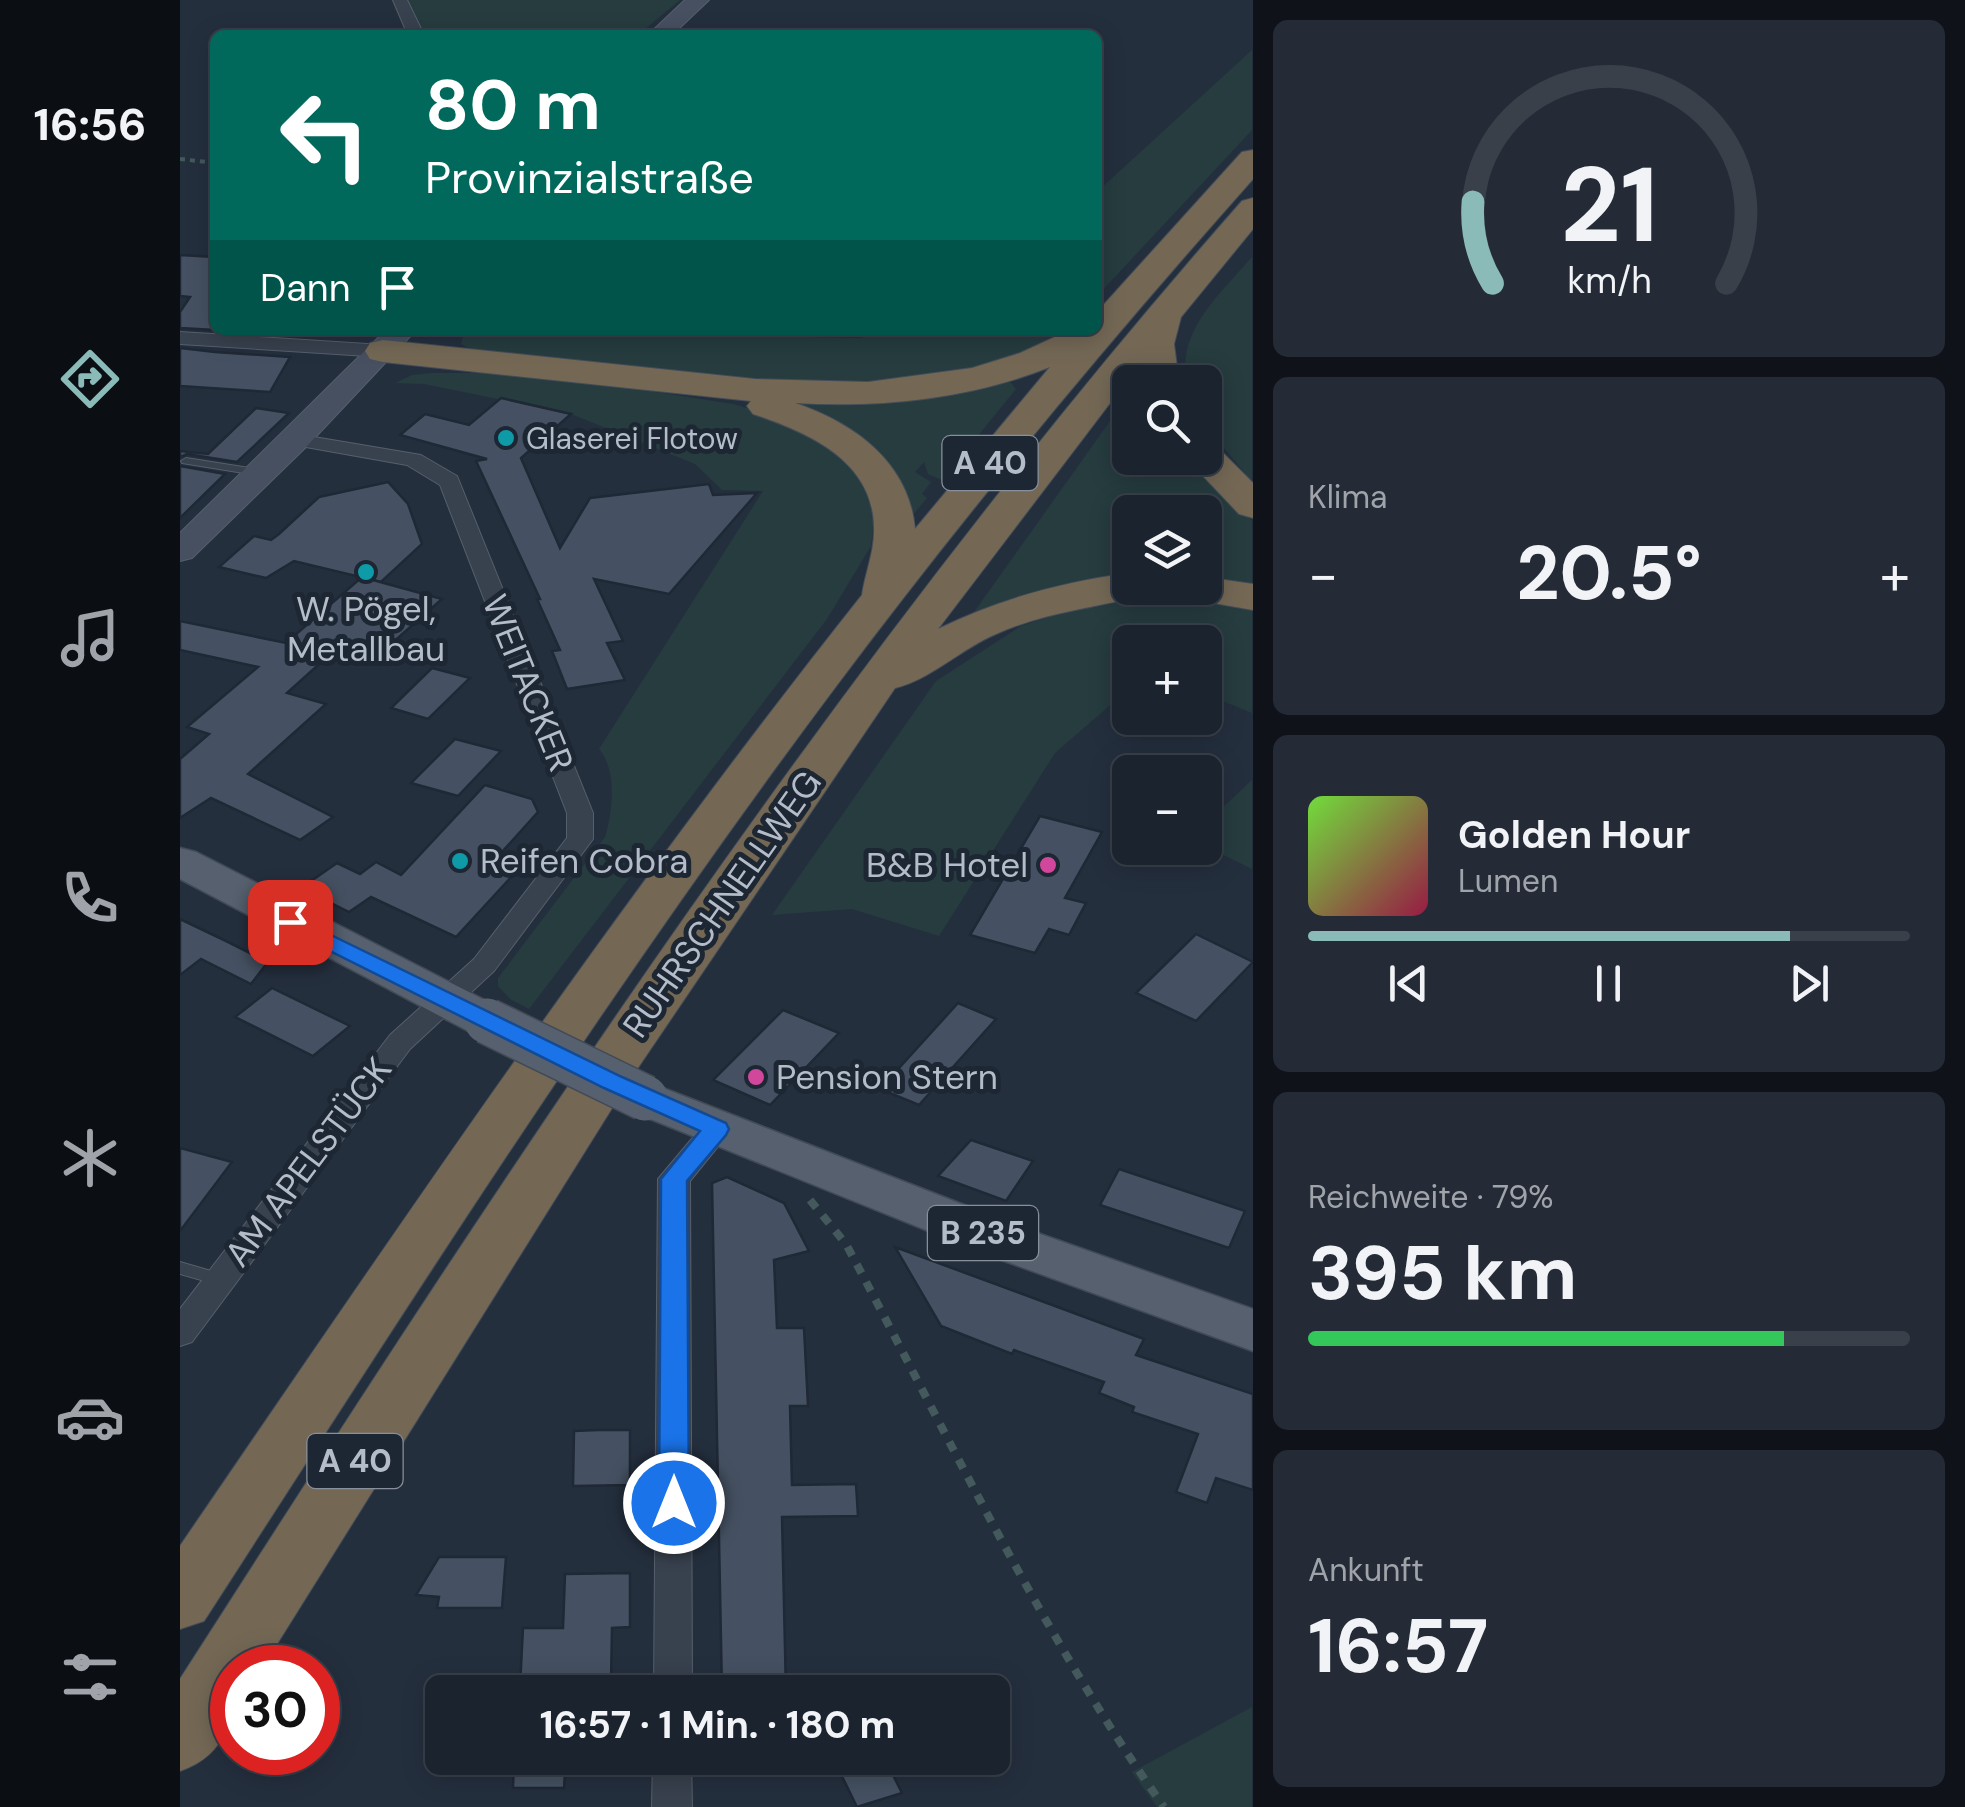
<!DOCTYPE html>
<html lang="de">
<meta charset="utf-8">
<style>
body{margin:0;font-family:"DM Sans",sans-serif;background:#242b36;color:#f1f3f6;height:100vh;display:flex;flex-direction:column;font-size:38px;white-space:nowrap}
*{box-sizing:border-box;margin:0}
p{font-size:32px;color:#a0a4aa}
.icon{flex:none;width:55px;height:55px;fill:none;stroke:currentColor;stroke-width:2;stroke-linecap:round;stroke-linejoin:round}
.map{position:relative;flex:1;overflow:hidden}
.sheet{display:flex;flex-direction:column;gap:20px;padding:20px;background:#0f1319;width:712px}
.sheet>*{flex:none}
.top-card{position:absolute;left:30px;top:30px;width:892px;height:305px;border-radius:15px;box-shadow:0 5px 25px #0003,0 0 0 2px #39404a;background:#00695c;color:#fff;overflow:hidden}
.buttons{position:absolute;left:932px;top:365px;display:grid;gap:20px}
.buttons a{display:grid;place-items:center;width:110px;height:110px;border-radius:15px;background:#1b232e;box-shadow:0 5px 25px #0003,0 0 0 2px #39404a;font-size:50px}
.speed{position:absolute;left:30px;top:1645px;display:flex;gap:20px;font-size:50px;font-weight:700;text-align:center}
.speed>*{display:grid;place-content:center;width:130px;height:130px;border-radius:50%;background:#1b232e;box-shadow:0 5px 25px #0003,0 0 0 2px #39404a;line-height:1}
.speed .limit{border:15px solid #d22;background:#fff;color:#111}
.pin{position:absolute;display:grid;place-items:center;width:85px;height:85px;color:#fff;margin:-42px;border-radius:20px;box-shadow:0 5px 15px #0006}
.me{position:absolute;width:110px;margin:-55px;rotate:0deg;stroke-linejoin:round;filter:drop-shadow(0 0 8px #0008)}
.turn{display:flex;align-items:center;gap:35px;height:210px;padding:0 50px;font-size:45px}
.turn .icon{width:130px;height:130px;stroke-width:2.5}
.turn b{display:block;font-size:70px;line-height:85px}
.then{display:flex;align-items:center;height:95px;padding:0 50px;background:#0003;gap:20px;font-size:38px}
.big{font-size:75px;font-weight:700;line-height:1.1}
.sheet .tile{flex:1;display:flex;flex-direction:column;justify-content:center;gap:15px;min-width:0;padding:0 35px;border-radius:15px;background:#242b36}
.sheet .dial{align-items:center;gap:0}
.dial svg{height:260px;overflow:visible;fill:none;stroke:#39404a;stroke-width:7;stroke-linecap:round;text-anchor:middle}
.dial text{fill:#f1f3f6;stroke:none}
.song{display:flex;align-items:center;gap:30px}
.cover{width:120px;height:120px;border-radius:15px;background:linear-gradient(135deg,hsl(100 70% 55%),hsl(340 70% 35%))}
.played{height:10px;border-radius:5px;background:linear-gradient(90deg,#8bbbb9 80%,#39404a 80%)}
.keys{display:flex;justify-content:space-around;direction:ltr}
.heat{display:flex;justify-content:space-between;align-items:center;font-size:55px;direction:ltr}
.charge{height:15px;border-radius:8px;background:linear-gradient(90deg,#34c759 79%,#39404a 0)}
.trip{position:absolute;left:245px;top:1675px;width:585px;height:100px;border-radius:15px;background:#1b232e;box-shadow:0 5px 25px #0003,0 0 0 2px #39404a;font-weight:700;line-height:100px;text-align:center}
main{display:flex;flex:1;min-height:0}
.tabs{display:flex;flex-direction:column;width:180px;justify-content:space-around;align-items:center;background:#0b0e12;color:#a0a4aa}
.tabs .icon{width:70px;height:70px}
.tabs .selected{color:#8bbbb9}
.tabs b{font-size:45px;color:#f1f3f6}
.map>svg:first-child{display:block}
.green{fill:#263c3f}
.building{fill:#455162;stroke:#1f2835;stroke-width:2.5}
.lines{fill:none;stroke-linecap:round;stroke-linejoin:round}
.lane-casing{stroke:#565f6c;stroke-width:2}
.street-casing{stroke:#565f6c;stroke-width:2}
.secondary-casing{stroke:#565f6c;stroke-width:2}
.primary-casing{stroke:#414a57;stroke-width:3}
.highway-casing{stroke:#434c59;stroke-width:2}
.path-far1{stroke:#44595c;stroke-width:4;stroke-dasharray:5 5;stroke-linecap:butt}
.path{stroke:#44595c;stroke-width:8;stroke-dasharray:10 10;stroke-linecap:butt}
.lane{fill:#38414e;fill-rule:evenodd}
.street{fill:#38414e;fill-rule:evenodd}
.secondary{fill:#465061;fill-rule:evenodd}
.primary{fill:#56606e;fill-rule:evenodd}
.highway{fill:#746855;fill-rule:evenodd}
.primary-bridge-casing{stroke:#414a57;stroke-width:48;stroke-linecap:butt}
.primary-bridge{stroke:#56606e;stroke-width:45}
.route{fill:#1a73e8;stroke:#114b97;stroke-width:2.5}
.culture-dot{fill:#0f9aa8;stroke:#1d2633;stroke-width:4}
.hotel-dot{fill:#d1479c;stroke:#1d2633;stroke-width:4}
.labels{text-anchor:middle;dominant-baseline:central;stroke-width:10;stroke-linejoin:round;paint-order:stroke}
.far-poi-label{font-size:30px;fill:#b4bcc9;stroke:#1d2633;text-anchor:start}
.shield{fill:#1d2633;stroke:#878f9c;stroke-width:2.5}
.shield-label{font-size:32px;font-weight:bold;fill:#b4bcc9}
.poi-label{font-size:35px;fill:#b4bcc9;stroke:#1d2633;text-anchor:start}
.street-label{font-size:35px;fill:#b4bcc9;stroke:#1d2633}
</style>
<main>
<nav class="tabs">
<b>16:56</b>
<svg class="icon selected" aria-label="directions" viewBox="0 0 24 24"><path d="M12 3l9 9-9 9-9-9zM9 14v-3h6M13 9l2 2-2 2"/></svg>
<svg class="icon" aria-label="music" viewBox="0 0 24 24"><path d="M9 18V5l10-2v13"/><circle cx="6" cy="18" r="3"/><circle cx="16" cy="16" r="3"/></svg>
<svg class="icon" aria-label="phone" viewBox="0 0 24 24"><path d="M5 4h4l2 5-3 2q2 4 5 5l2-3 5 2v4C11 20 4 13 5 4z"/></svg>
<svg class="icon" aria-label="climate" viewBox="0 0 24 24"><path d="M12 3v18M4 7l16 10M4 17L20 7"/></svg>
<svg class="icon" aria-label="car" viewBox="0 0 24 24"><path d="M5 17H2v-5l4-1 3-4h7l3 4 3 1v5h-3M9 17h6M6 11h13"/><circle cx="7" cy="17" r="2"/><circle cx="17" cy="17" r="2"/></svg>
<svg class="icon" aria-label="filters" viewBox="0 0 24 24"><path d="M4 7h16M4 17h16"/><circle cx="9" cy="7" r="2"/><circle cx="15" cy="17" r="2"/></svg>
</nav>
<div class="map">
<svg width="1073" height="1807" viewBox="0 0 1073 1807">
<rect width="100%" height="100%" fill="#242f3e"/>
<g class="green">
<polygon points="224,0 500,0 458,35 241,35"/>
<polygon points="1072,50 1072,130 918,295 918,191"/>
<path d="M1072,257v225l-47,-57v-43h-18c-11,-51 35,-90 65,-125z"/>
<polygon points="285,330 680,338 709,330 882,330 846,352 792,374 662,390 291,349 281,344"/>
<path d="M252,373h51l122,11 128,20 35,10 26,10 65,42 16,48 -4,32 -44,73 -298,390 -19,-10 -12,-13v-8l107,-141c8,-25 12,-68 -6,-88l164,-258 -41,-1 -27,-26 -124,-50 -147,-30 -29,-1 17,-8z"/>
<polygon points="828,379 836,389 762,480 748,474 744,462 735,472 751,482 742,494 747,498 722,528 720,490 588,399"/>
<polygon points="950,393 950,458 1010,458 1072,521 1072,586 1025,579 1025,512 950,512 950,576 903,580 794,612"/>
<polygon points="993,596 1072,607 1072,713 1025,694 1025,642 950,642 950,688 875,753 759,936 672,909 592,915 756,681 841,626 922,599"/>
<polygon points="1072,780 1072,869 1025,846 1025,824"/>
<polygon points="1072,1707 1072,1807 977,1807 952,1772"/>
</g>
<g class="building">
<polygon points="0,255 35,257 35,330 0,328 0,312 10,297 0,296"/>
<polygon points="0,348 35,352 110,357 90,392 0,386"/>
<polygon points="321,398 391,414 341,458 380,548 410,498 529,484 533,495 577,493 489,594 414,579 443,641 427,643 445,680 387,689 372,651 380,650 357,599 360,599 296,461 307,459 220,435 245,414 289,425"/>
<polygon points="76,408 109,413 57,462 7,454 0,457 0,451 28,454"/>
<polygon points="0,466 45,474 0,518"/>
<polygon points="208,482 228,504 242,544 201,582 114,561 86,578 39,567 74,536 91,540 99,534 139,497"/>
<polygon points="182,577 262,599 193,660 156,649 107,693 146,704 68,774 153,817 120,840 31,798 0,818 0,759 29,734 7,727 78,667 0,650 0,621 106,643"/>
<polygon points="252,668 290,678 248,719 211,708"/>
<polygon points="275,739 321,751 278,796 231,783"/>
<polygon points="305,785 352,799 358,812 322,852 333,875 276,937 191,897 169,912 121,888 157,863 180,874 196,862 221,875"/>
<polygon points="860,816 922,832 885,898 906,903 889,935 869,929 855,953 790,935"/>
<polygon points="0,919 46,941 88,962 71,984 21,959 0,975"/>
<polygon points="1016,934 1073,962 1016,1021 956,993"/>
<polygon points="92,988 170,1026 133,1056 55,1017"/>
<polygon points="778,1003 816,1019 739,1105 700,1089"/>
<polygon points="603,1010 659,1033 590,1105 533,1080"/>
<polygon points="791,1140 853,1161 826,1201 758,1176"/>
<polygon points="0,1148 52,1162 0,1231"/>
<polygon points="939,1169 1065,1211 1049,1248 920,1205"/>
<polygon points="547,1177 604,1203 629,1251 594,1260 597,1328 624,1328 628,1406 610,1406 612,1485 676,1484 678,1516 602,1517 606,1692 542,1692 532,1183"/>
<polygon points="715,1247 964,1339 956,1355 1073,1394 1073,1490 1036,1478 1027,1503 996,1492 1018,1434 952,1412 954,1407 919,1393 924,1382 834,1350 832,1354 761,1326"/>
<polygon points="418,1430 450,1430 450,1485 393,1486 394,1431"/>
<polygon points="259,1557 326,1557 322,1608 257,1608 259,1597 236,1595"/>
<polygon points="450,1573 450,1627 432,1628 431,1684 340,1686 343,1628 383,1628 385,1574"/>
<polygon points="334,1758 386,1758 384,1788 333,1788"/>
<polygon points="653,1758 683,1758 691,1774 709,1767 722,1793 677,1807"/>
</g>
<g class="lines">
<defs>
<g id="lane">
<polygon points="6,458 82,470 87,473 82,476 2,463 1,461"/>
<polygon points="0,1262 45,1275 47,1279 45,1283 39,1285 0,1274"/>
</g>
<g id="street">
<polygon points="213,0 227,0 244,35 228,35"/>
<polygon points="0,332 203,345 213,351 203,357 0,344"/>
<polygon points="116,434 241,455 277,476 413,813 413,839 314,971 230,1049 12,1342 0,1346 0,1309 210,1035 294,959 387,838 387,813 260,485 227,465 109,444 105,440 109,436"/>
<polygon points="537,1118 548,1122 552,1129 510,1181 512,1692 474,1692 478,1179 526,1122"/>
<polygon points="473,1758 511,1758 512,1807 472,1807"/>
</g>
<g id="secondary">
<polygon points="505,0 529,0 492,35 468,35"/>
<polygon points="206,330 236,330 127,446 12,558 0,561 0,533"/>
</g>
<g id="primary">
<polygon points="0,848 16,852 324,1010 331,1021 324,1032 307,1037 290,1032 0,879"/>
<polygon points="465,1081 846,1229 1073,1309 1073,1351 808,1255 448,1110 440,1098 448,1086"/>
</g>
<g id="highway">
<path d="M1073,150v29c-145,163 -285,331 -416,506 -226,301 -429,620 -633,936l-24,8v-83c220,-322 439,-645 682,-951 3,-22 13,-44 12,-68 -1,-67 -67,-95 -121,-113l-6,-8 4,-5 -368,-39 -13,-3 -5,-8 5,-8 13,-3 372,39 113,3 104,-14 48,-15 50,-23h28v-19l144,-159zM870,367l-135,162c-6,-67 -61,-106 -120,-126 85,5 175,-4 255,-36z"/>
<path d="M1073,198v31l-72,88 -7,27 5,38h-36l-4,-17 -201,264c61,-30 124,-47 192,-56v15h20l-5,7c-51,13 -100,17 -149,39 -34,14 -66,46 -101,54l-266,393 -367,587h-30c0,48 -1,85 -52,103v-92c327,-510 660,-1022 1062,-1478z"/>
<polygon points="1025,445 1039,449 1073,483 1073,518 1059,514 1006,458 1025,458"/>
<polygon points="1025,577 1073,584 1073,610 999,597 993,588 1025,588"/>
</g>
</defs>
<use href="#lane" class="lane-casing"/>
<use href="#street" class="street-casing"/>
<use href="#secondary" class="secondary-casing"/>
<use href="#primary" class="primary-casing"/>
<use href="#highway" class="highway-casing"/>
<polyline class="path-far1" points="0,159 35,163"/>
<path class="path" d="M630,1200l36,44c101,189 194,388 318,563"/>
<use href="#lane" class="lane"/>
<use href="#street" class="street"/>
<use href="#secondary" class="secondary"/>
<use href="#primary" class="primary"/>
<use href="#highway" class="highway"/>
<defs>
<polyline id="primary-bridge" points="307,1021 465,1098"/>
</defs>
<use href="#primary-bridge" class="primary-bridge-casing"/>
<use href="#primary-bridge" class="primary-bridge"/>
</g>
<polygon class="route" points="110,915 442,1077 546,1123 549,1129 546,1135 507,1181 509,1503 504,1511 494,1515 483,1511 479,1503 481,1179 520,1131 424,1088 102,927 99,922"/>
<g class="culture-dot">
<circle cx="326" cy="438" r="10"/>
<circle cx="186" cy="572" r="10"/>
<circle cx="280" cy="861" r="10"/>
</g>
<g class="hotel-dot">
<circle cx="868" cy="865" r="10"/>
<circle cx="576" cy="1077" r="10"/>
</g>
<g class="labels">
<g class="far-poi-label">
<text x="346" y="438">Glaserei Flotow</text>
</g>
<g class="shield">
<rect x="762.5" y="436" width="95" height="54" rx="8"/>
<rect x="748" y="1206" width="110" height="54" rx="8"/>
<rect x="127.5" y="1434" width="95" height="54" rx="8"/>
</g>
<g class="shield-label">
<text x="810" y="463">A 40</text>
<text x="803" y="1233">B 235</text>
<text x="175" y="1461">A 40</text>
</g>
<g class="poi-label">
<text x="186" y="609" text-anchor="middle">W. Pögel,<tspan x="186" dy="40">Metallbau</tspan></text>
<text x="300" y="861">Reifen Cobra</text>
<text x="848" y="865" text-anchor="end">B&amp;B Hotel</text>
<text x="596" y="1077">Pension Stern</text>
</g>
<g class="street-label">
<text transform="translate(348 683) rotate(68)">WEITACKER</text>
<text transform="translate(542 904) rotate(-55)">RUHRSCHNELLWEG</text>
<text transform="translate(128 1162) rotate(-53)">AM APELSTÜCK</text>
</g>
</g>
</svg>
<div class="buttons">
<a><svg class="icon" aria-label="search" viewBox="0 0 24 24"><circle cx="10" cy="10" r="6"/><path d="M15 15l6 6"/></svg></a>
<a><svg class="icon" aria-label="layers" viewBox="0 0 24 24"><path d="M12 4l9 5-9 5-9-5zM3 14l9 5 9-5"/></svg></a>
<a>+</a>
<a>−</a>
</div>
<div class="speed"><div class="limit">30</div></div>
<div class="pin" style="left:110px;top:922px;background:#d93025"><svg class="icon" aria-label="arrive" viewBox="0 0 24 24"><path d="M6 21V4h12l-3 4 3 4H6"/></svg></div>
<svg class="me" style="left:494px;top:1503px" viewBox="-20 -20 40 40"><circle r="17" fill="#1a73e8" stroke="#fff" stroke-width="3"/><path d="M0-11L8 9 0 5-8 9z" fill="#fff"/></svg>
<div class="trip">16:57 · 1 Min. · 180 m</div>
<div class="top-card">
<div class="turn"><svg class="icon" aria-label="left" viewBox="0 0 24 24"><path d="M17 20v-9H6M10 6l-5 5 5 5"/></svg><div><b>80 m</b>Provinzialstraße</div></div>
<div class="then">Dann<svg class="icon" aria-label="arrive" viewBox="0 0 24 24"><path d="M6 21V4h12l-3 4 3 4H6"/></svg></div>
</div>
</div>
<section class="sheet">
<div class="tile dial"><svg viewBox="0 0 100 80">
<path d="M14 69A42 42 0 1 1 86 69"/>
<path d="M14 69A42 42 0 0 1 8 44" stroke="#8bbbb9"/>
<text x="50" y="56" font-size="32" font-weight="700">21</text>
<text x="50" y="72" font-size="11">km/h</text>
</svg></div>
<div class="tile"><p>Klima</p>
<div class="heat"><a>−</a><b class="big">20.5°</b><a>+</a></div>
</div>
<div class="tile">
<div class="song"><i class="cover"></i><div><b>Golden Hour</b><p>Lumen</p></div></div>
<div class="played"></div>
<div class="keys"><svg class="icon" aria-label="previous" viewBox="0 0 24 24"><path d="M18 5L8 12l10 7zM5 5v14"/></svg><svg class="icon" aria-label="pause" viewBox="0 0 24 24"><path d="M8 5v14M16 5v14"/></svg><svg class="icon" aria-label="next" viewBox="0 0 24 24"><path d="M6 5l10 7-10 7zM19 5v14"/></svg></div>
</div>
<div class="tile"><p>Reichweite · 79%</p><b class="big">395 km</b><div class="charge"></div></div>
<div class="tile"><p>Ankunft</p><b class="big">16:57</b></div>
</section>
</main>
